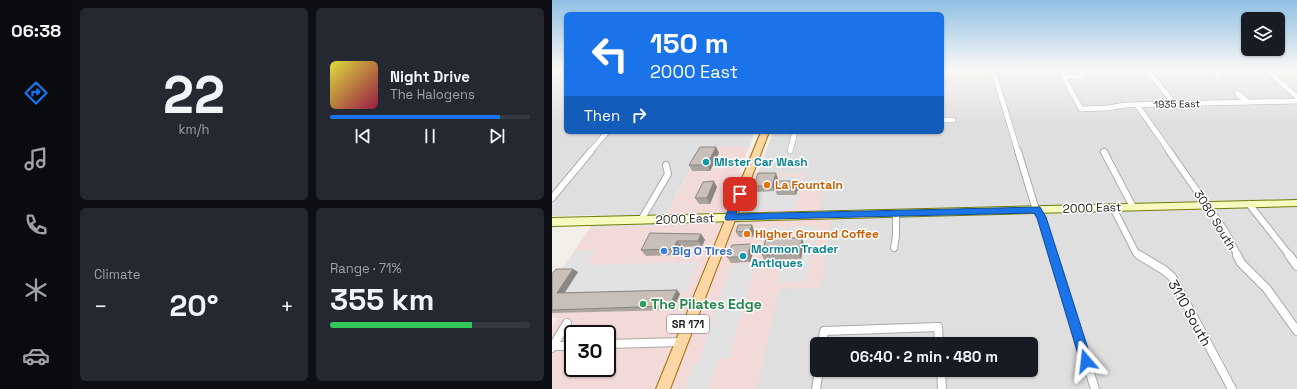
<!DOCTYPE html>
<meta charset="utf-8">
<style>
body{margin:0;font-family:"Space Grotesk",sans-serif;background:#242831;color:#f1f3f6;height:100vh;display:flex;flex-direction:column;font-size:15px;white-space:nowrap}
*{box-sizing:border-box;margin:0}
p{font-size:13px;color:#9ea1a6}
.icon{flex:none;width:22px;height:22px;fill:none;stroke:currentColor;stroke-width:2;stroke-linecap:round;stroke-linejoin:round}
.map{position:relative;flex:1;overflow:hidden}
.sheet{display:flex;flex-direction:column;gap:8px;padding:8px;background:#0d0f14;width:480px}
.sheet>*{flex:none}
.guide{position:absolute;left:12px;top:12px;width:380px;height:122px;border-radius:6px;box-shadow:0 1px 3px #0004;background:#1a73e8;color:#fff;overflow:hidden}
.tools{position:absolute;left:689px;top:12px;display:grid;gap:8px}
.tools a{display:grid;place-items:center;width:44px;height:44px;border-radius:6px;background:#171b24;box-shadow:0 1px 3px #0004;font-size:20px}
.speed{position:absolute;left:12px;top:325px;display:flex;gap:8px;font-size:20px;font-weight:700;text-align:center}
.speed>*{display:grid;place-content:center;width:52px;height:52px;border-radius:50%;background:#171b24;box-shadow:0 1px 3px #0004;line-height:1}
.speed .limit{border:2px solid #111;border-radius:6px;background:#fff;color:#111}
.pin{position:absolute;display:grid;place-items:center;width:34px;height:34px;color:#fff;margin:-17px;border-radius:8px;box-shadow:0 2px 6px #0006}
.me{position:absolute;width:44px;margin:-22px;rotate:343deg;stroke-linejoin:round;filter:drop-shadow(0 0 3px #0008)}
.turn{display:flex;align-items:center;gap:14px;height:84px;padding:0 20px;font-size:18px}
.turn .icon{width:52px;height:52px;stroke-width:2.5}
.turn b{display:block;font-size:28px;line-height:34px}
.then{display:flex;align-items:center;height:38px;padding:0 20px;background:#0003;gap:8px;font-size:15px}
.big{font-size:30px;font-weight:700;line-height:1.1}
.sheet .card{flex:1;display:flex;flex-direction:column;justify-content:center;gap:6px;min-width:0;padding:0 14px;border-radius:6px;background:#242831}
.sheet .dial{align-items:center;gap:0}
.dial b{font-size:52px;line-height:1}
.song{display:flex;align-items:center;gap:12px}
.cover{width:48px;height:48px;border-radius:6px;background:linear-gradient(135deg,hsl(60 70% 55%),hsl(340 70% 35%))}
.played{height:4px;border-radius:2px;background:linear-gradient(90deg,#1a73e8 85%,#363941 85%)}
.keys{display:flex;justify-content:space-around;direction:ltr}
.heat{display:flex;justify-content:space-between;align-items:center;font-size:22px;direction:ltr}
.charge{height:6px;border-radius:3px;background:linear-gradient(90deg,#34c759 71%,#363941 0)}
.sheet .tiles{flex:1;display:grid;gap:8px;grid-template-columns:repeat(2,1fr)}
.trip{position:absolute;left:258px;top:337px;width:228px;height:40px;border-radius:6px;background:#171b24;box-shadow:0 1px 3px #0004;font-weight:700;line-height:40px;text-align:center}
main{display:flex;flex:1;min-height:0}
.dock{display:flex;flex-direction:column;width:72px;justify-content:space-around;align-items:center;background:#090b0e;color:#9ea1a6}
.dock .icon{width:28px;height:28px}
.dock .active{color:#1a73e8}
.dock b{font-size:18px;color:#f1f3f6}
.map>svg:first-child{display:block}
.residential{fill:#e0dfdf;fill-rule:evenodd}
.commercial{fill:#f2dad9;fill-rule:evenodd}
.parking{fill:#e2e2e2}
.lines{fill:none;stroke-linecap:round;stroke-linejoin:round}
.street-far2-casing{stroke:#a9a9a9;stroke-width:6}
.street-far1-casing{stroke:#a9a9a9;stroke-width:8}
.street-casing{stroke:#a9a9a9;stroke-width:10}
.secondary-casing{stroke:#707d05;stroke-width:2}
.primary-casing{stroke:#a06b00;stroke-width:2}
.street-far2{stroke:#fff;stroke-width:5}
.street-far1{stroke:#fff;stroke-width:6}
.street{stroke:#fff;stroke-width:8}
.secondary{fill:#f7fabf;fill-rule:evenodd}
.primary{fill:#fcd6a4;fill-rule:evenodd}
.wall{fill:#aba49e}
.shaded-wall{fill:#8b8681}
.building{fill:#c7bfb8;stroke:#8b8681}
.route{fill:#1a73e8;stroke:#114b97}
.culture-dot{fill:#0f9aa8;stroke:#fff;stroke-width:1.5}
.food-dot{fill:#e8710a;stroke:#fff;stroke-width:1.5}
.shop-dot{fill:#3f7fe0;stroke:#fff;stroke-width:1.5}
.leisure-dot{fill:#2e9e5b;stroke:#fff;stroke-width:1.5}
.labels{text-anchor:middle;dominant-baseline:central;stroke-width:3;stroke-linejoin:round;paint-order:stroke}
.far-street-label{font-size:10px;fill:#222;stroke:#fff}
.shield{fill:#fff;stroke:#646464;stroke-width:1}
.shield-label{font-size:11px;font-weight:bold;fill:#222}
.culture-label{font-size:12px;font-weight:bold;fill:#0d838f;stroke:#fff;text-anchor:start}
.food-label{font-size:12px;font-weight:bold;fill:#c56008;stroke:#fff;text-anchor:start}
.street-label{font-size:12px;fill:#222;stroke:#fff}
.shop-label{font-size:12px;font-weight:bold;fill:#366cbe;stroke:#fff;text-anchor:start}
.near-leisure-label{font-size:14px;font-weight:bold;fill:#27864d;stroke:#fff;text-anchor:start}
.near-street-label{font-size:14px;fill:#222;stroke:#fff}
</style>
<main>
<nav class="dock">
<b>06:38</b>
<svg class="icon active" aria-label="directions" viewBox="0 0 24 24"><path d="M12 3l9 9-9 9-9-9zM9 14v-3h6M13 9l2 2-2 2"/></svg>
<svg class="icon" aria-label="music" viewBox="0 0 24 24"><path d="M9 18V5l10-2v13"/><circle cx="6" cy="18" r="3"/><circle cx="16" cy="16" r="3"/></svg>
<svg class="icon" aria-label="phone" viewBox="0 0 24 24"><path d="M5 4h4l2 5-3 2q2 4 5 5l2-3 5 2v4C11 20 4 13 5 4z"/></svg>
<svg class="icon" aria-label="climate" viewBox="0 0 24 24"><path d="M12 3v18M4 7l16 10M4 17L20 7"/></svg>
<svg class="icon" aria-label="car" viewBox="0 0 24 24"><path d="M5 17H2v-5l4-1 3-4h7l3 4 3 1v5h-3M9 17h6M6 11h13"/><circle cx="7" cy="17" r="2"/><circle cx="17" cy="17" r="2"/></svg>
</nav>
<section class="sheet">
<div class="tiles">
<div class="card dial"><b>22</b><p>km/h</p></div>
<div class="card">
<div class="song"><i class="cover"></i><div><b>Night Drive</b><p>The Halogens</p></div></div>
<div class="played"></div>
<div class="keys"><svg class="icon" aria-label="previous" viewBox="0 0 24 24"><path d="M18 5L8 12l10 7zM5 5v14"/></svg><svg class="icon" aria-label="pause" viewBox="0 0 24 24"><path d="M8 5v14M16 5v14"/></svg><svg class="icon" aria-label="next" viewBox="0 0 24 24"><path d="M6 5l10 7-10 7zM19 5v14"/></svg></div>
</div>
<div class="card"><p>Climate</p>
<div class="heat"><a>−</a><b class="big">20°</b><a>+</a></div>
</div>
<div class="card"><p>Range · 71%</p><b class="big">355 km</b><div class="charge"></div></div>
</div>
</section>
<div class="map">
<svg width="745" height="389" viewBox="0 0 745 389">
<rect width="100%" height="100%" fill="#f2efe9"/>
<g class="residential">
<polygon points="0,70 14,70 14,132 203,132 197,147 150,147 108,226 38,228 45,215 0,216"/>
<path d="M390,70h355v319h-619l95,-257h169zM265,344h214v26h-214z"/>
</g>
<path class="commercial" d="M151,147h46l-10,26h67l-3,13h22l-7,26h14l-11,76 -42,1 -22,100h-205v-62l6,-9 -6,-1v-33l38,-56 70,-2zM21,334h34v34h-34z"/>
<g class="parking">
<polygon points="251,177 243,209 197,210 193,208 204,178"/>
<polygon points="265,226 255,281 225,282 230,261 250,261 254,242 213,243 218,227"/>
<polygon points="45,250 35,265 147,262 136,290 128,294 10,297 8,273 23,251"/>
<polygon points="204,264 177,358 166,358 157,389 133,389 142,364 147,361 179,265"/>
</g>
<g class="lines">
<defs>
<g id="street-far2">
<polyline points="441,70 466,152"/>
<polyline points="508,70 529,109 556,108 573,105 745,101"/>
<polyline points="595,70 623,104"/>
<polyline points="661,70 667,76"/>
<polyline points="715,70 745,97"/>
<polyline points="512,77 529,76"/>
<polyline points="685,93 696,102"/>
<polyline points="585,105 618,152"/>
<polyline points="390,120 401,120"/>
<polyline points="238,151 243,132"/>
<polyline points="38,152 55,132"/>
</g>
<g id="street-far1">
<polyline points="466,151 484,210 489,217 501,256"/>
<polyline points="617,151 673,231 686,256"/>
<polyline points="552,152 581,207"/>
<polyline points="0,198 39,151"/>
<polyline points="697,204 738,256"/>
<polyline points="561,208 584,253 588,256"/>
<polyline points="89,220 116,174 114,165"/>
<polyline points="342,248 344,236 344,213"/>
</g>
<g id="street">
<polyline points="501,255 543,389"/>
<polyline points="587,255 612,270 620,277 680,389"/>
<polyline points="685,255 689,263 715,289 745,331"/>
<polyline points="737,255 745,266"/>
<polyline points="55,344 129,342"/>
<polyline points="270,344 272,331 386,327 387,344"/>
<polyline points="1,346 21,346"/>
<polyline points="0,348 15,323"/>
<polyline points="389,370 390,389"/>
<polyline points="264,389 267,370"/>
</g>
<polygon id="secondary" points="745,200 745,206 0,226 0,218"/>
<polygon id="primary" points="209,132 217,132 118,389 104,389"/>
</defs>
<use href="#street-far2" class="street-far2-casing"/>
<use href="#street-far1" class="street-far1-casing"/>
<use href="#street" class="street-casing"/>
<use href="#secondary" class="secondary-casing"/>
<use href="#primary" class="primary-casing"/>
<use href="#street-far2" class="street-far2"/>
<use href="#street-far1" class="street-far1"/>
<use href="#street" class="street"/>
<use href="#secondary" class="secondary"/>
<use href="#primary" class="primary"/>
</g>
<g class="wall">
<polygon points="164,147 167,153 158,171 140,171 137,165"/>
<polygon points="226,179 225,181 246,189 244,195 225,195 223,189 222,191 204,192 202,186"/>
<polygon points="165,187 158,204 147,204 143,198"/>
<polygon points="200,225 202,231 201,237 187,237 184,232"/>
<polygon points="149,234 153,240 150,246 129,247 125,255 94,256 89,250"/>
<polygon points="252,244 249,259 212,260 210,255"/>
<polygon points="202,250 198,262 179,263 175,257"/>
<polygon points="26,272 12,293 125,290 128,294 121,310 0,313 0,274"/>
</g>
<g class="shaded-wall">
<polygon points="164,147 167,153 158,171 155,165"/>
<polygon points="224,173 226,179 223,188 222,188 223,189 222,191 220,186"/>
<polygon points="162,181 165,187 158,204 155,198"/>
<polygon points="244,181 246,189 244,195 242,187"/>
<polygon points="200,225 202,231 201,237 198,231"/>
<polygon points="149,234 153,240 150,246 146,241"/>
<polygon points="250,238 252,244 249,259 247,254"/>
<polygon points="125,241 129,247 125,255 121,249"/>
<polygon points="199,244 202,250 198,262 195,257"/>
<polygon points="21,269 26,272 10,297 5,293"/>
<polygon points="125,290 128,294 121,310 117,306"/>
</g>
<g class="building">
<polygon points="148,147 164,147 155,165 137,165"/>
<polygon points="206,173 224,173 220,186 202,186"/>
<polygon points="162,181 155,198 143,198 151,182"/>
<polygon points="224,181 244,181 242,187 222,188"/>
<polygon points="186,225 200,225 198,231 184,232"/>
<polygon points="98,233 149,234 146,241 125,241 121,249 89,250"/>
<polygon points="214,238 250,238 247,254 210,255"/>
<polygon points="199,244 195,257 175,257 180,245"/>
<polygon points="4,269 21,269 5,293 125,290 117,306 0,310 0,274"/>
</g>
<linearGradient id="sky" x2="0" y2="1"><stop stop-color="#8fc0e4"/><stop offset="0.56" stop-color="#f9f8f5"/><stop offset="1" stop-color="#f9f8f5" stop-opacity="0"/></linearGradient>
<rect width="745" height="124" fill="url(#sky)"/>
<polygon class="route" points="188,190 192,194 184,214 488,207 494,217 540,361 538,365 534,367 530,365 528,361 485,218 482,213 174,220 173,218 183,194"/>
<g class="culture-dot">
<circle cx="154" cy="162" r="4"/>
<circle cx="191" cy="256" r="4"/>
</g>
<g class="food-dot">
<circle cx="215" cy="185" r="4"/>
<circle cx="195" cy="234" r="4"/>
</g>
<circle class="shop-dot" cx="112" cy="251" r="4"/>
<circle class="leisure-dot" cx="91" cy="304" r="4"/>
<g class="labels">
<g class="far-street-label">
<text transform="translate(625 104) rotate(-1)">1935 East</text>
</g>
<rect class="shield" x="115" y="315" width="42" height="18" rx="3"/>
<g class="shield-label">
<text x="136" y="324">SR 171</text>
</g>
<g class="culture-label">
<text x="162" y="162">Mister Car Wash</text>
<text x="199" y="249">Mormon Trader<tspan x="199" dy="14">Antiques</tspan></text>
</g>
<g class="food-label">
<text x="223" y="185">La Fountain</text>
<text x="203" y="234">Higher Ground Coffee</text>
</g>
<g class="street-label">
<text transform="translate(540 208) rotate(-2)">2000 East</text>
<text transform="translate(133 219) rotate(-2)">2000 East</text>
<text transform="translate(663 220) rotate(58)">3080 South</text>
</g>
<g class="shop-label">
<text x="120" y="251">Big O Tires</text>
</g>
<g class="near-leisure-label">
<text x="99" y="304">The Pilates Edge</text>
</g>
<g class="near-street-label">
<text transform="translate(638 313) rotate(61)">3110 South</text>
</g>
</g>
</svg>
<div class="tools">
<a><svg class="icon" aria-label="layers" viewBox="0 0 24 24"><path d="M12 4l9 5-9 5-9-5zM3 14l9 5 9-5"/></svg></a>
</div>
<div class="speed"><div class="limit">30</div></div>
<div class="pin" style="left:188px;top:194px;background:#d93025"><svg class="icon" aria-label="arrive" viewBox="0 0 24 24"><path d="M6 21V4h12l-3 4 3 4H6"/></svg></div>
<svg class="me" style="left:534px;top:361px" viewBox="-20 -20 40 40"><path d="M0-17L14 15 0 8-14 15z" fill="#1a73e8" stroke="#fff" stroke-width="4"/></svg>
<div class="trip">06:40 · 2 min · 480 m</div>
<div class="guide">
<div class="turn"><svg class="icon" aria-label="left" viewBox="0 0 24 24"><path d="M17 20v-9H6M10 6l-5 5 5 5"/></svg><div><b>150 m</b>2000 East</div></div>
<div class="then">Then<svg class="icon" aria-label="right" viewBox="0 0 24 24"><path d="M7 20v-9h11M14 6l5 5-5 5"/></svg></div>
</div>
</div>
</main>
